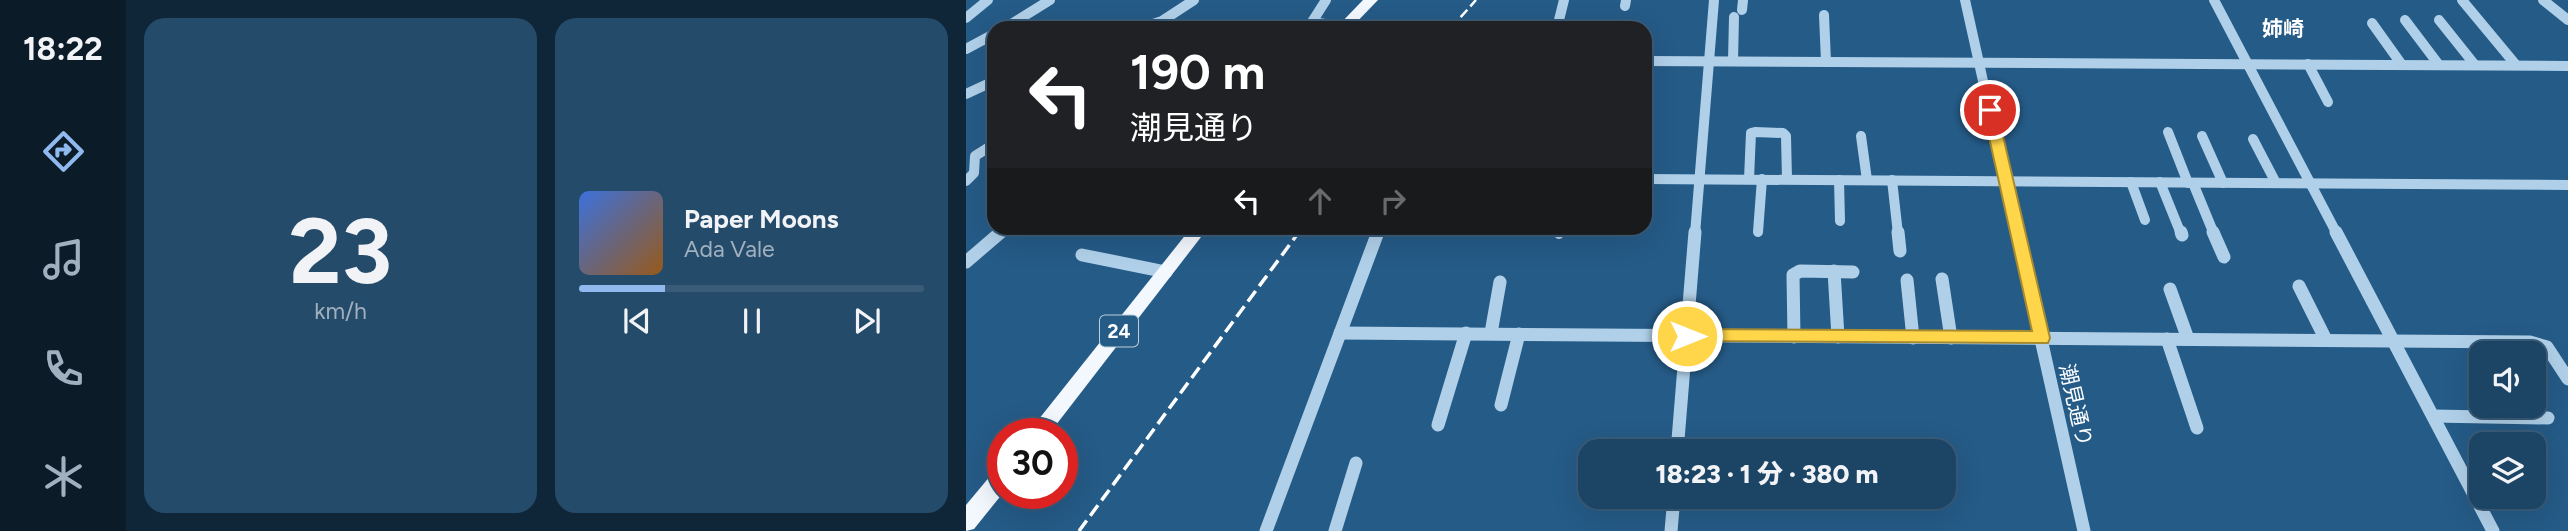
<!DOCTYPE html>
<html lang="ja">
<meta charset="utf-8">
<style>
body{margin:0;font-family:Figtree,"Noto Sans JP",sans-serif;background:#254b6b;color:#f1f3f6;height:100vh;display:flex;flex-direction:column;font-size:26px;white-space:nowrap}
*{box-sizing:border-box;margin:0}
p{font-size:23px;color:#a0b0bf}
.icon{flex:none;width:38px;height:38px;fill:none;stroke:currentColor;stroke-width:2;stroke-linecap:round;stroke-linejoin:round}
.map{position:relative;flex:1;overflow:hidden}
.panel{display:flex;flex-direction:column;gap:18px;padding:18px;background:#0f2538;width:840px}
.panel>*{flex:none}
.hud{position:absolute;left:21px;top:21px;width:665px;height:214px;border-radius:21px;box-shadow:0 7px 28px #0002,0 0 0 2px #3a5c79;background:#202124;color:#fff;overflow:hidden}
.controls{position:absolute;left:1503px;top:341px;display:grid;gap:14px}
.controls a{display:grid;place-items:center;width:77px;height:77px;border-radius:14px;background:#1c4465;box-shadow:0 7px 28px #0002,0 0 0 2px #3a5c79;font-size:35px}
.speed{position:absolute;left:21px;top:418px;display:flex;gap:14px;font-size:35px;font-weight:700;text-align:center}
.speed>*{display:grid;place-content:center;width:91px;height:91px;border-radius:50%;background:#1c4465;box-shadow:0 7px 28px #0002,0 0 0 2px #3a5c79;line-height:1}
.speed .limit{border:10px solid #d22;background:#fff;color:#111}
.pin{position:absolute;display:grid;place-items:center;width:60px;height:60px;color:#fff;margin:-30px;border:4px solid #fff;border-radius:50%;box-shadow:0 2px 7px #0007}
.me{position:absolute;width:77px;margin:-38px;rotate:90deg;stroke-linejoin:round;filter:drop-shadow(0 0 5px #0008)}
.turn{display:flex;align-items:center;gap:24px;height:147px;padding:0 28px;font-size:32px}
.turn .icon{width:91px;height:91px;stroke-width:2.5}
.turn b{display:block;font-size:49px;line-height:60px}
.lanes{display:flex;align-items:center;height:66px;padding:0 28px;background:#0003;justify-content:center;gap:35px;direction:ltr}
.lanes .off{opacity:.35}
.panel .tile{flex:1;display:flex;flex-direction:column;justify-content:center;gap:10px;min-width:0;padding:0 24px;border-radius:21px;background:#254b6b}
.panel .dial{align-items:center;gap:0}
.dial b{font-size:91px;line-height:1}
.song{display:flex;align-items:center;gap:21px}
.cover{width:84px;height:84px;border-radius:10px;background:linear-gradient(135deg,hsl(220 70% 55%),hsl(30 70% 35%))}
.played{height:7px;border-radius:4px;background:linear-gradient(90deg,#90b9f0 25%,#3a5c79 25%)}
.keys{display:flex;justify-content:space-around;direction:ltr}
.panel .tiles{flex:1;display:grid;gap:18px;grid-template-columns:repeat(2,1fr)}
.trip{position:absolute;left:612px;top:439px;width:378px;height:70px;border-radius:21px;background:#1c4465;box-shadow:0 7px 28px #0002,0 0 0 2px #3a5c79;font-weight:800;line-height:70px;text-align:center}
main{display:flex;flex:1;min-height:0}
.dock{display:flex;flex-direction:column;width:126px;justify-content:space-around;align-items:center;background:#0b1b28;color:#a0b0bf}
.dock .icon{width:49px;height:49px}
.dock .current{color:#90b9f0}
.dock b{font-size:32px;color:#f1f3f6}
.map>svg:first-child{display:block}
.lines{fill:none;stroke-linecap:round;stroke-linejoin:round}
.minor-far1{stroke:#b0d0e9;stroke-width:10}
.minor{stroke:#b0d0e9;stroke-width:13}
.major{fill:#f3f8fe;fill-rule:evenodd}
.rail-far1{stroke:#fff;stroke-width:2.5;stroke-dasharray:10 4.5;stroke-linecap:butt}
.rail{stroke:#fff;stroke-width:3.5;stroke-dasharray:13 6;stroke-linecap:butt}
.route{fill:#ffd54a;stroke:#a68a30;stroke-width:2}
.labels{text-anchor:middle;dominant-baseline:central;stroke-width:7;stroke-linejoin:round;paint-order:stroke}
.shield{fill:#255b87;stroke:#becedb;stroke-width:2}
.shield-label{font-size:19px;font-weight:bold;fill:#fff}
.far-quarter-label{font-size:21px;font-weight:bold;fill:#fff;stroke:#255b87}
.street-label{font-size:21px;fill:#fff;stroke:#255b87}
</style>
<main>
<nav class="dock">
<b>18:22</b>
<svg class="icon current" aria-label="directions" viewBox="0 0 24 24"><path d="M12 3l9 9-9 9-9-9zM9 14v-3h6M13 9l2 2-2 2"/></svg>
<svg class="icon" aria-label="music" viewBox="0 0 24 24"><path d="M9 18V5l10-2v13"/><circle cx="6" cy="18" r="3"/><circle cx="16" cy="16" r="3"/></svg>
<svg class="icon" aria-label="phone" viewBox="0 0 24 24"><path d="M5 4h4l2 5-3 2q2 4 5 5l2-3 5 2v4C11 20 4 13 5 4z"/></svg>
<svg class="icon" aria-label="climate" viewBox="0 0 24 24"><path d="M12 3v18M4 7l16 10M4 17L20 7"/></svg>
</nav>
<section class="panel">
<div class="tiles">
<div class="tile dial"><b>23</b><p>km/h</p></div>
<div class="tile">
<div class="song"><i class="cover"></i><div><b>Paper Moons</b><p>Ada Vale</p></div></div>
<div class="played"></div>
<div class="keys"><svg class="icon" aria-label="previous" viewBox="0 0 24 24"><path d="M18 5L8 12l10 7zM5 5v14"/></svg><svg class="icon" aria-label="pause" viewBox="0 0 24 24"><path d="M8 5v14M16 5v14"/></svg><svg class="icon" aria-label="next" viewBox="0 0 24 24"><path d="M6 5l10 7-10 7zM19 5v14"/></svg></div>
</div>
</div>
</section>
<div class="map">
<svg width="1602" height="531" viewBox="0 0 1602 531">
<rect width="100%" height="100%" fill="#255b87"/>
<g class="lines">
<g class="minor-far1">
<polyline points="360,0 346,22 379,27"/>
<polyline points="999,0 1051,234"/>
<polyline points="1248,0 1371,234"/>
<polyline points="1496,0 1550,65"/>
<polyline points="1577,0 1602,20"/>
<polyline points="659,6 660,0"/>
<polyline points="776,10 777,0"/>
<polyline points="858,15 860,62"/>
<polyline points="0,18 22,0"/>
<polyline points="1439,20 1473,65"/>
<polyline points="1473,20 1509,65"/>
<polyline points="1406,23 1436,65"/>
<polyline points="39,28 84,0"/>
<polyline points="175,28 196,21 228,0"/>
<polyline points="591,28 598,0"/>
<polyline points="0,49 28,34"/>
<polyline points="679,61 1602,66"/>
<polyline points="767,61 768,17"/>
<polyline points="1342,64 1362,102"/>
<polyline points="0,94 28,81"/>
<polyline points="1202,132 1222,183"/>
<polyline points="895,136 901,180"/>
<polyline points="1236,136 1257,183"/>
<polyline points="1287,139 1310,183"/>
<polyline points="679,179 1602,185"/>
<polyline points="783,179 785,133 789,132 817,133 820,136 821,179"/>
<polyline points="873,180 874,221"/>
<polyline points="926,180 932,234"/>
<polyline points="0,181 8,173 9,156 28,144"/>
<polyline points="1165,182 1179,220"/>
<polyline points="1194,182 1215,234"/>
<polyline points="1227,183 1248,234"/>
<polyline points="792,232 796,179"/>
<polyline points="33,234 39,228"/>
<polyline points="411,234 413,228"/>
<polyline points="593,234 594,228"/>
<polyline points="729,234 748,0"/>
</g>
<g class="minor">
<polyline points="932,232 934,251"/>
<polyline points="1051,232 1118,531"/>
<polyline points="1215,232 1216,235"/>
<polyline points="1247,232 1258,257"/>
<polyline points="1370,232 1527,531"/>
<polyline points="116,255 200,272"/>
<polyline points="0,262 35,232"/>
<polyline points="868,271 872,337"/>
<polyline points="976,279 985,338"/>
<polyline points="941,280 947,338"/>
<polyline points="1333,286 1360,340"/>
<polyline points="1204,289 1222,339"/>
<polyline points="374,333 1564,342 1581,347 1602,379"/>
<polyline points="525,333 534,282"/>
<polyline points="828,337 827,275 834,271 887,272"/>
<polyline points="1201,339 1231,428"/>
<polyline points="535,405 553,334"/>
<polyline points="1467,416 1582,418"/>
<polyline points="472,425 500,333"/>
<polyline points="711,452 729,232"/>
<polyline points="300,531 412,232"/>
<polyline points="369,531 390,463"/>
<polyline points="705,531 708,497"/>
</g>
<g class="major">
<polygon points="397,0 412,0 385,28 370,28"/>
<polygon points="225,228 242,228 83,434 61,434"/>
<polygon points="37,466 37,493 8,529 0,531 0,505 30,469"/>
</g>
<g class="rail-far1">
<polyline points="485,28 510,0"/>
<polyline points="332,234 336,228"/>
</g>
<polyline class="rail" points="113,531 333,232"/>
</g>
<polygon class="route" points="1024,106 1031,110 1084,338 1082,343 715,341 712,336 715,331 721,329 1066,331 1017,110"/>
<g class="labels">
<rect class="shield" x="134" y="315.5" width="38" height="31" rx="5"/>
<g class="shield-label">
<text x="153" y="331">24</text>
</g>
<g class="far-quarter-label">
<text x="1317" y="28">姉崎</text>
</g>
<g class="street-label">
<text transform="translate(1110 405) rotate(77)">潮見通り</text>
</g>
</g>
</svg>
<div class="controls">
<a><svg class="icon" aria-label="sound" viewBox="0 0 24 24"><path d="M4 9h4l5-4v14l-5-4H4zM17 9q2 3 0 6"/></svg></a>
<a><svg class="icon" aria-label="layers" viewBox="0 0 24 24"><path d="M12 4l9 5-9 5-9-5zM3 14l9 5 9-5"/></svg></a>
</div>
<div class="speed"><div class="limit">30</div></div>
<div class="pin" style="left:1024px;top:110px;background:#d93025"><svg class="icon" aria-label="arrive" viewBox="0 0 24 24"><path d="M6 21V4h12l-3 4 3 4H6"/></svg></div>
<svg class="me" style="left:721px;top:336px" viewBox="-20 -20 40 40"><circle r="17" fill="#ffd54a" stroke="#fff" stroke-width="3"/><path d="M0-11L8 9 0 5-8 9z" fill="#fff"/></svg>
<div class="trip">18:23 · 1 分 · 380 m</div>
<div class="hud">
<div class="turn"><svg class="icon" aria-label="left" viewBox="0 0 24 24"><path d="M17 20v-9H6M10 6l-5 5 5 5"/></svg><div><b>190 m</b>潮見通り</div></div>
<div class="lanes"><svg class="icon" aria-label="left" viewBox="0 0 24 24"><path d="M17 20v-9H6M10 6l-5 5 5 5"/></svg><svg class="icon off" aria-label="ahead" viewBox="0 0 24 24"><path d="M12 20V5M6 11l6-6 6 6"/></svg><svg class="icon off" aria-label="right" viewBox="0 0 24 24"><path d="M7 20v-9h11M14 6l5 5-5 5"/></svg></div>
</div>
</div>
</main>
